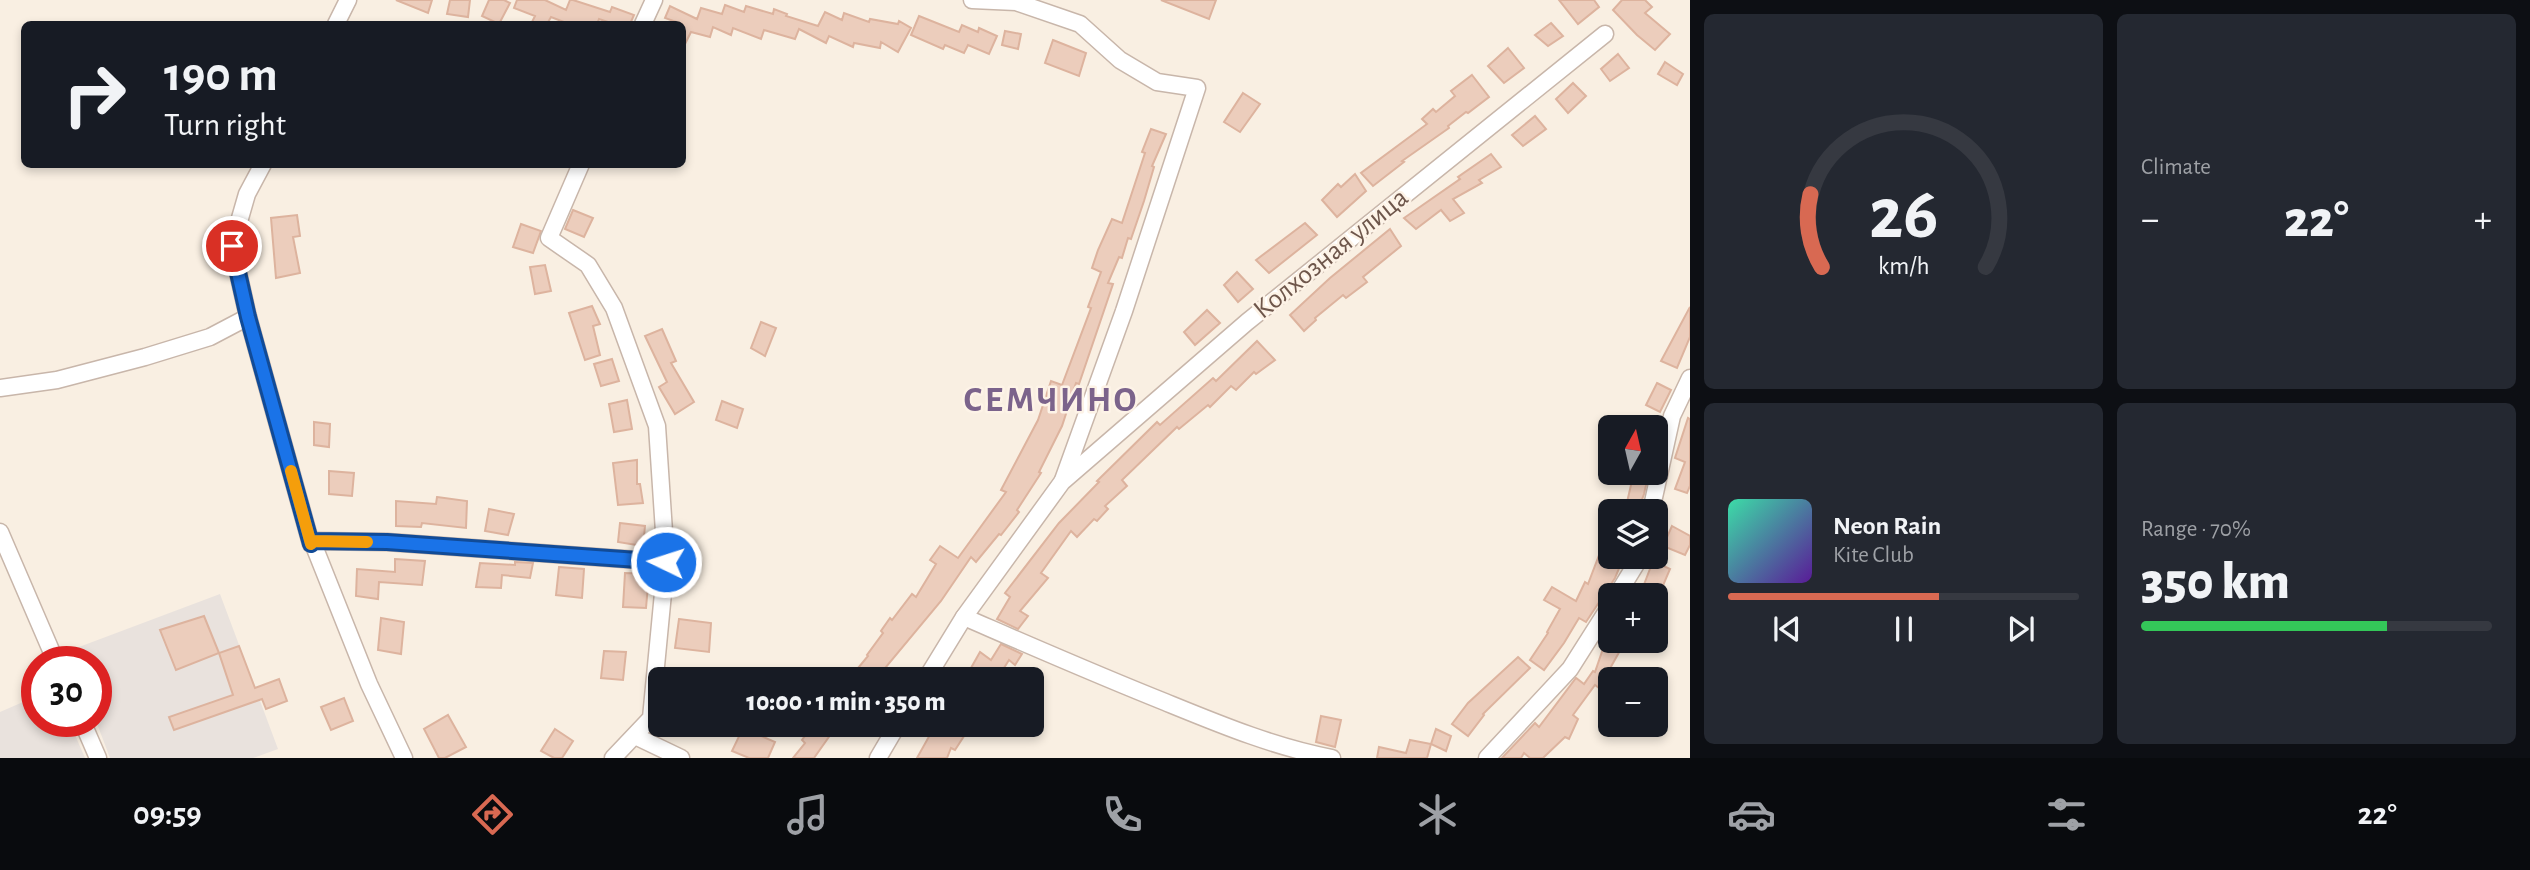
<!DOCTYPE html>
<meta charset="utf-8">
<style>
body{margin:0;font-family:"Alegreya Sans",sans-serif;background:#242831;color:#f1f3f6;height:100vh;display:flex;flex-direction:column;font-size:26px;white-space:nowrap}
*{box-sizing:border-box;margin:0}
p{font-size:23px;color:#9ea1a6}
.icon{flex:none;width:38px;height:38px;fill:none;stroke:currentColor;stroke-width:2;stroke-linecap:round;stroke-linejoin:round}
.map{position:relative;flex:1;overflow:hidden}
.side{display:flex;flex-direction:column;gap:14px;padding:14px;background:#0d0f14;width:840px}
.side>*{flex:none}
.guide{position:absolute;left:21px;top:21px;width:665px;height:147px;border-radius:10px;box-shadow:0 4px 10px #0003;background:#171b24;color:#f1f3f6;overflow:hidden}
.needle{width:46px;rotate:8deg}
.controls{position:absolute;left:1598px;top:415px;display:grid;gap:14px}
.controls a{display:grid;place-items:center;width:70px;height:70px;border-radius:10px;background:#171b24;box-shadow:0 4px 10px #0003;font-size:35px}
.speed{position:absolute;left:21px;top:646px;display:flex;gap:14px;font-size:35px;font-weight:700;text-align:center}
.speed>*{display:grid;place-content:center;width:91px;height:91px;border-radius:50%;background:#171b24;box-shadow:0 4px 10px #0003;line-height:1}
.speed .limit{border:10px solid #d22;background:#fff;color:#111}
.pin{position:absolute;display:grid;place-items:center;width:60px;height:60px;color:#fff;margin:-30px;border:4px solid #fff;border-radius:50%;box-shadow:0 2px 7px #0007}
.me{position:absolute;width:77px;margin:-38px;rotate:274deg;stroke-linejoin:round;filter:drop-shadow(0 0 5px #0008)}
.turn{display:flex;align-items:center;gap:24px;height:147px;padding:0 28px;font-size:32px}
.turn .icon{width:91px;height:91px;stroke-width:2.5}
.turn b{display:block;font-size:49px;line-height:60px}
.big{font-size:52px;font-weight:800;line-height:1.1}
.side .widget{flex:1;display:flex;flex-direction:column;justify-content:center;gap:10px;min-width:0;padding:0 24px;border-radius:10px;background:#242831}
.side .dial{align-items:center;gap:0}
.dial svg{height:182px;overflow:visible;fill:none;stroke:#363941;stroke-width:7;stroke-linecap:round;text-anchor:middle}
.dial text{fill:#f1f3f6;stroke:none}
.song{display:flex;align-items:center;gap:21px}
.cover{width:84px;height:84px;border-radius:10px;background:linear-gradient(135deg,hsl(160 70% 55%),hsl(270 70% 35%))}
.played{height:7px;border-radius:4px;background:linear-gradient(90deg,#d86952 60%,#363941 60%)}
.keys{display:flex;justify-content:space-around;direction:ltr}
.heat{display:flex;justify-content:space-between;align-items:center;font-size:38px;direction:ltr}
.charge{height:10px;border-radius:5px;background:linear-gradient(90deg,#34c759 70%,#363941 0)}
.side .tiles{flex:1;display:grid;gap:14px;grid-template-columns:repeat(2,1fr)}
.trip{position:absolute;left:648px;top:667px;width:396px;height:70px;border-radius:10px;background:#171b24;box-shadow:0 4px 10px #0003;font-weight:800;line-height:70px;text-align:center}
.dock{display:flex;height:112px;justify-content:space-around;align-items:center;background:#090b0e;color:#9ea1a6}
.dock .icon{width:49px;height:49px}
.dock .on{color:#d86952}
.dock b{font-size:32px;color:#f1f3f6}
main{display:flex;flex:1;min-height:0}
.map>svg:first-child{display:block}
.industrial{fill:#e9e2dd}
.building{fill:#eccdbc;stroke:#ddb39e;stroke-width:2}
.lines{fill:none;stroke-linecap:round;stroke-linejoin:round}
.minor-casing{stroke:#c8b6aa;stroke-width:19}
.minor{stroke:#fff;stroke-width:16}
.route-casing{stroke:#114b97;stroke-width:18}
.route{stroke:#1a73e8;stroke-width:12}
.slow{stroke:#f59e0b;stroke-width:12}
.labels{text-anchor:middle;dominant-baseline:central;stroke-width:5;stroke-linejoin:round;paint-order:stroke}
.street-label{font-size:28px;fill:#6e564b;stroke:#fdf3e7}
.district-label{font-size:35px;font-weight:bold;letter-spacing:2px;fill:#7b638b;stroke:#fdf3e7}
</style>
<main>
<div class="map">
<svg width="1690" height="758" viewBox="0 0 1690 758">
<rect width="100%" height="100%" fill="#f9efe2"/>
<g class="industrial">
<polygon points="220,594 278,749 253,758 110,758 96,721 96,662 75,661 71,650"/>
<polygon points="37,696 37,721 69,721 85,758 0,758 0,712"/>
</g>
<g class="building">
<polygon points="396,0 432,0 428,13"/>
<polygon points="450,0 470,0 468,17 447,14"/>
<polygon points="489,0 504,0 510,3 499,24 482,16"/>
<polygon points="517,0 545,0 566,10 570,0 573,0 610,12 612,7 634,15 630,24 614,24 599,19 597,24 569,24 551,17 547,24 531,24 535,16 514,8"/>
<polygon points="1161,0 1216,0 1209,19"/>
<polygon points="1559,0 1594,0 1599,7 1578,24"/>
<polygon points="1622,0 1645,0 1652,7 1645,13 1670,34 1655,50 1637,35 1613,10"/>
<polygon points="725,5 744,12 746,6 773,14 774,9 787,14 786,16 818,26 825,12 842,20 844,13 869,22 870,19 898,24 899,21 911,28 898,52 881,42 880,48 854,43 853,47 829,36 826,43 799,29 795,39 764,30 761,39 733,28 731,35 713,27 710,37 691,32 682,50 682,24 665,18 670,6 697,19 701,8 722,14"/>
<polygon points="919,16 959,32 962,25 978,32 979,28 997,36 989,54 968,45 964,53 945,45 943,49 911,35"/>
<polygon points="1551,23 1563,36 1548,46 1535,35"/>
<polygon points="1005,31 1021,34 1018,49 1002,45"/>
<polygon points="1053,40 1086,53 1079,76 1045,63"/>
<polygon points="1508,48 1524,68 1504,83 1488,66"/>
<polygon points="1618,54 1629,68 1610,81 1601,69"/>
<polygon points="1665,62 1683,74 1677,85 1658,74"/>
<polygon points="1472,75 1489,97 1468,113 1466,112 1448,126 1449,128 1402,161 1404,162 1373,186 1361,173 1427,124 1422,119 1433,109 1436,112 1455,96 1451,91"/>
<polygon points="1573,83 1586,96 1568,113 1556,99"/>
<polygon points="1243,93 1260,104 1240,132 1224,122"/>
<polygon points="1535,116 1546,129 1523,146 1512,135"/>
<polygon points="1151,129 1166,134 1152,166 1154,167 1144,201 1131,239 1128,238 1122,258 1119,257 1108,283 1113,284 1079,384 1076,383 1062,426 1039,472 1041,473 1017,510 1019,512 1001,535 999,534 976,562 971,557 941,601 876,679 849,679 868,656 867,655 883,633 881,631 890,618 892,620 912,594 916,597 936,564 930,560 940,546 958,558 1006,492 1001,490 1038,420 1051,381 1062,385 1091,308 1088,307 1101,272 1092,268 1098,250 1112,219 1122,223 1145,153 1142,152"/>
<polygon points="1491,154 1501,167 1479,180 1482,183 1453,199 1464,213 1450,221 1441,210 1416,229 1404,218 1460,179 1458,177"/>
<polygon points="1355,174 1366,191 1337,217 1322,200 1338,184 1341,187"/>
<polygon points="573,210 593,218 584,237 565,229"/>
<polygon points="297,215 300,236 293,237 300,273 276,278 271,218"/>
<polygon points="1305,223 1317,235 1269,273 1256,260"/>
<polygon points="521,224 541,231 533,253 513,247"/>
<polygon points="1390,229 1401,246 1363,277 1367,282 1346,298 1343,295 1315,318 1316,320 1304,331 1290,315 1330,278"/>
<polygon points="545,265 551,291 535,294 530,267"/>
<polygon points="1237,272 1253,289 1238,302 1224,285"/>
<polygon points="592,306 600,324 593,326 600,355 585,360 569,313"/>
<polygon points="1690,307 1690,337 1677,368 1661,361"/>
<polygon points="1207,310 1220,323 1195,345 1184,332"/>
<polygon points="761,322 776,328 765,356 751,348"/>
<polygon points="662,329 676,361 671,363 694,402 675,414 659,387 667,382 645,336"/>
<polygon points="1257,341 1275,360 1256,374 1254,372 1236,390 1231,386 1210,407 1208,405 1179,429 1177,427 1122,480 1127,486 1105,506 1108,509 1097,521 1094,519 1077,537 1071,531 1041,573 1048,578 1020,611 1028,616 1018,629 997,619 1010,597 1005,593 1059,523 1099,482 1097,481 1157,422 1160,425 1213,378 1216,381"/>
<polygon points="612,359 619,381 601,386 594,364"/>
<polygon points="1657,383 1671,390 1660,412 1646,405"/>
<polygon points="627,400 632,429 614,432 609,404"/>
<polygon points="722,401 743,409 737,428 716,420"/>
<polygon points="1688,418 1690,419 1690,486 1687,493 1675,489 1685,462 1675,458"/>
<polygon points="314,422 330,424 329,447 314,445"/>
<polygon points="637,460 637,484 640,484 643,503 618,505 613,463"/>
<polygon points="329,471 354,473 352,496 329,494"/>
<polygon points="1634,472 1649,472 1644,494 1638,511 1625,511"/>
<polygon points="437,497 467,501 466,528 422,523 421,527 396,526 396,501 436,504"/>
<polygon points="489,509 514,514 508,535 485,531"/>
<polygon points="620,523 645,526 643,546 618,542"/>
<polygon points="1672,526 1690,536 1690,545 1685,555 1663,546"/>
<polygon points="1601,550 1610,553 1610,556 1623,559 1615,578 1586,622 1579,618 1564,643 1544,670 1530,660 1548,633 1547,632 1560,609 1544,600 1552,587 1576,601 1585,582 1588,584"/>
<polygon points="395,559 425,561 422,585 379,582 378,599 356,596 357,569 395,572"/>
<polygon points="1653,561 1670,569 1659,595 1640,595"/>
<polygon points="515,562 533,563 530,578 502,575 501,588 476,587 480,563 515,565"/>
<polygon points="559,567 584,569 582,598 556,595"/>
<polygon points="625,573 649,574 646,608 623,607"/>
<polygon points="204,616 219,653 176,670 160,630"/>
<polygon points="381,618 404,622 401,654 378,650"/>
<polygon points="679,619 711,623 709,652 675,648"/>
<polygon points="1606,640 1626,640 1599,688 1595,685 1573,715 1578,719 1569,739 1565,737 1543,758 1530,758 1524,753 1521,758 1502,758 1535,723 1539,727 1576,678 1584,684 1593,671 1595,672"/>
<polygon points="1001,644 1022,654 1015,665 1009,660 997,679 989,679 971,668 980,652 991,660"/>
<polygon points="239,646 255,688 279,679 287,701 266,709 262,699 174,730 169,717 233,695 219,653"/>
<polygon points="604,651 626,652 623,680 601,678"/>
<polygon points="1518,657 1530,668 1483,714 1484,715 1468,736 1452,724 1468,703"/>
<polygon points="344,698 353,721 331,730 321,707"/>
<polygon points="448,715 466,747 445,758 439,758 424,729"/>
<polygon points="1321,716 1341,720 1335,747 1316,742"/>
<polygon points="814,724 838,724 814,758 793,758 805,743 802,740"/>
<polygon points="936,724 952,724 966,733 955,750 951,748 947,758 917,758"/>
<polygon points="743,728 775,742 768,758 749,758 732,751"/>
<polygon points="555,729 573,741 562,758 554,758 541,751"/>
<polygon points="1436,729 1451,736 1446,751 1431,744"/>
<polygon points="1410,740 1431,744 1427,758 1377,758 1379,747 1406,753"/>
</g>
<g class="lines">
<defs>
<g id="minor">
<polyline points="972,0 1016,2 1080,24 1120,60 1157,82 1197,88 1124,311 1063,480"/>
<polyline points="336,24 348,0"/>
<polyline points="643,24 654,0"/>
<polyline points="263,164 247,194 232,246 248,317 311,544 312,541 369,684 404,758"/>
<polyline points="581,164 549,238 588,265 614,308 657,426 666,562 651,718 613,758"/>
<polyline points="0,388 57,380 145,357 210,337 248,317"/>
<polyline points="1651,511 1672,416 1690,378"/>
<polyline points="0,532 56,662"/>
<polyline points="312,541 387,542 666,562"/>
<polyline points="1617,595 1641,556"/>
<path d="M964,617c67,29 133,58 201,85 54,22 109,45 167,56"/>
<polyline points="926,679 964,617 1062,482 1247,322 1605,34"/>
<polyline points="82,721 98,758"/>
<polyline points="635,736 681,758"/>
<polyline points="878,758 898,724"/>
<polyline points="1487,758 1570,669 1610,606"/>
</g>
</defs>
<use href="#minor" class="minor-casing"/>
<use href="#minor" class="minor"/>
</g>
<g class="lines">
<defs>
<polyline id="route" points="232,246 248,317 311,544 312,541 387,542 666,562"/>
</defs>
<use href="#route" class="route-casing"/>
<use href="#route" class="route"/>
<polyline class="slow" points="291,471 311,544 312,541 367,542"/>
</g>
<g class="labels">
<g class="street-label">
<text transform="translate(1331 254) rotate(-39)">Колхозная улица</text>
</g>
<g class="district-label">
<text x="1051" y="400">СЕМЧИНО</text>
</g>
</g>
</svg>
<div class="controls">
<a><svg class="needle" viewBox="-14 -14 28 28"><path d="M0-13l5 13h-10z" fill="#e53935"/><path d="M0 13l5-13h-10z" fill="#9ea1a6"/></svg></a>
<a><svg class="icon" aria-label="layers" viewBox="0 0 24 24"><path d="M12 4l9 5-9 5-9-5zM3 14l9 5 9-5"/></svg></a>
<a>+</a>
<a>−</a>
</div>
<div class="speed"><div class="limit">30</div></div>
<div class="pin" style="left:232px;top:246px;background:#d93025"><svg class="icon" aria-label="arrive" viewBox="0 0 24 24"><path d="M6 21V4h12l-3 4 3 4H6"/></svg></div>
<svg class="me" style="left:666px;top:562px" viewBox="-20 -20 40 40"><circle r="17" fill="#1a73e8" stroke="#fff" stroke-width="3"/><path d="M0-11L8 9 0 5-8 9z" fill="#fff"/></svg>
<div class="trip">10:00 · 1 min · 350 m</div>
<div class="guide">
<div class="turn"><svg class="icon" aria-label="right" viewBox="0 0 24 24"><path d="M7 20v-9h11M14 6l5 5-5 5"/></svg><div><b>190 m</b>Turn right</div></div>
</div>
</div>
<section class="side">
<div class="tiles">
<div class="widget dial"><svg viewBox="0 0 100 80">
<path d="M14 69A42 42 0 1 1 86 69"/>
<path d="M14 69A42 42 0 0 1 9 37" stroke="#d86952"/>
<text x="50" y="56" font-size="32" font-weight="700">26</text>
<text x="50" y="72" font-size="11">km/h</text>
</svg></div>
<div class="widget"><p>Climate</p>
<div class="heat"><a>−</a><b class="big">22°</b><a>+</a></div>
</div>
<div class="widget">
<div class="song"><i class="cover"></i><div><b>Neon Rain</b><p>Kite Club</p></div></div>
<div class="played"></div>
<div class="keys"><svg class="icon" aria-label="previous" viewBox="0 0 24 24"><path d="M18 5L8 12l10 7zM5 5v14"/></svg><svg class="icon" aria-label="pause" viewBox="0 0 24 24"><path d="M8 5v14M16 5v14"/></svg><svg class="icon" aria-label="next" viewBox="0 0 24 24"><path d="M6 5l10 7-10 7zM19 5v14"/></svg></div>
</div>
<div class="widget"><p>Range · 70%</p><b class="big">350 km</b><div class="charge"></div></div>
</div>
</section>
</main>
<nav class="dock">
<b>09:59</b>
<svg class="icon on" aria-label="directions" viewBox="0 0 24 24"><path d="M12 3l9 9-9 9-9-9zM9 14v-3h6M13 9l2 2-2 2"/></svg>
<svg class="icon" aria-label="music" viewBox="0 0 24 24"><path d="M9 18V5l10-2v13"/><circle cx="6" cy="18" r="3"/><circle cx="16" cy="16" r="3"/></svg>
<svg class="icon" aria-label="phone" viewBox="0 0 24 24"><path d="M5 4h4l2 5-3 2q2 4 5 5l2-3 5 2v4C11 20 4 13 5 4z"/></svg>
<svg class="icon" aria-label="climate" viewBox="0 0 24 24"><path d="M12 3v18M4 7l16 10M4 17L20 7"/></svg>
<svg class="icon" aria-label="car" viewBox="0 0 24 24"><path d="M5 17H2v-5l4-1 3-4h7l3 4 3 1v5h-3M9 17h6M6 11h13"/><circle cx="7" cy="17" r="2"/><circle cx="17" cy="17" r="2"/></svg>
<svg class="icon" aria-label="filters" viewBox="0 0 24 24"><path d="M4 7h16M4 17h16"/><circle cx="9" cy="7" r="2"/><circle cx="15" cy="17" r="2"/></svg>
<b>22°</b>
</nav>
